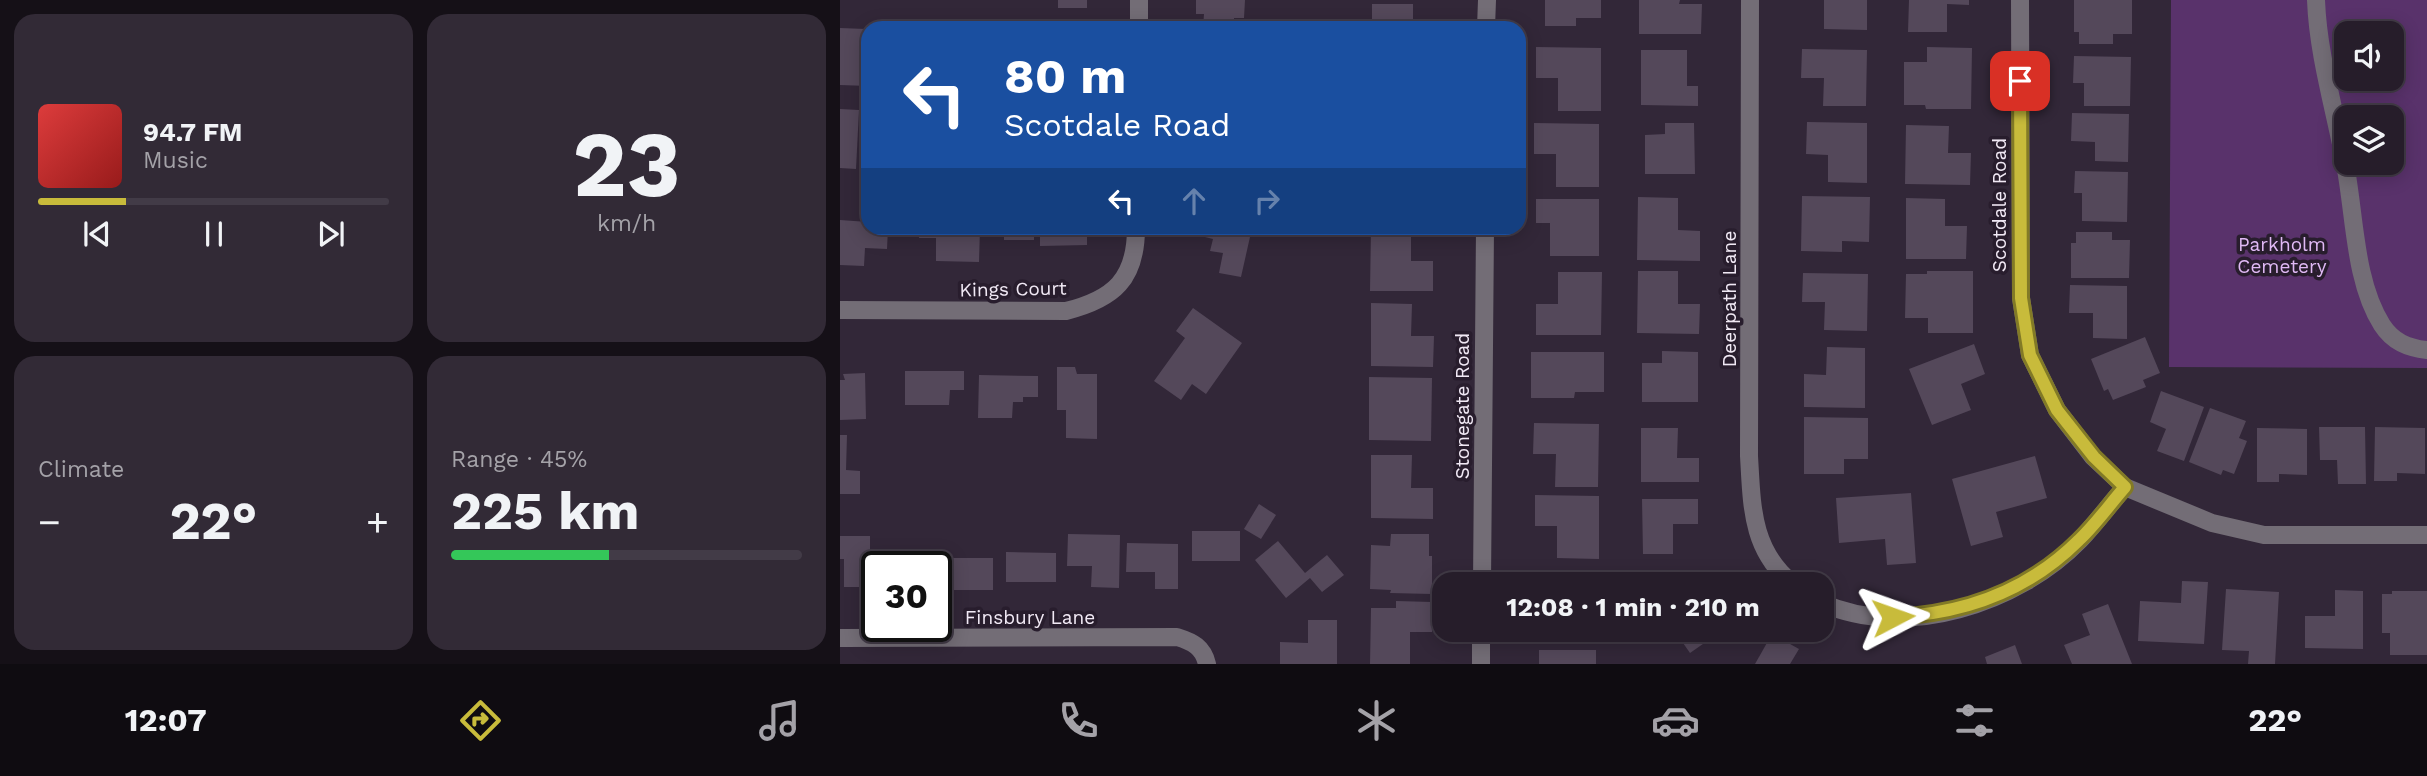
<!DOCTYPE html>
<meta charset="utf-8">
<style>
body{margin:0;font-family:"Work Sans",sans-serif;background:#322a36;color:#f1f3f6;height:100vh;display:flex;flex-direction:column;font-size:26px;white-space:nowrap}
*{box-sizing:border-box;margin:0}
p{font-size:23px;color:#a4a2a8}
.icon{flex:none;width:38px;height:38px;fill:none;stroke:currentColor;stroke-width:2;stroke-linecap:round;stroke-linejoin:round}
.map{position:relative;flex:1;overflow:hidden}
.details{display:flex;flex-direction:column;gap:14px;padding:14px;background:#151017;width:840px}
.details>*{flex:none}
.guide{position:absolute;left:21px;top:21px;width:665px;height:214px;border-radius:21px;box-shadow:0 4px 18px #0003,0 0 0 2px #423b47;background:#1a4fa0;color:#fff;overflow:hidden}
.controls{position:absolute;left:1494px;top:21px;display:grid;gap:14px}
.controls a{display:grid;place-items:center;width:70px;height:70px;border-radius:14px;background:#261d2a;box-shadow:0 4px 18px #0003,0 0 0 2px #423b47;font-size:35px}
.speed{position:absolute;left:21px;top:551px;display:flex;gap:14px;font-size:35px;font-weight:700;text-align:center}
.speed>*{display:grid;place-content:center;width:91px;height:91px;border-radius:50%;background:#261d2a;box-shadow:0 4px 18px #0003,0 0 0 2px #423b47;line-height:1}
.speed .limit{border:4px solid #111;border-radius:10px;background:#fff;color:#111}
.pin{position:absolute;display:grid;place-items:center;width:60px;height:60px;color:#fff;margin:-30px;border-radius:14px;box-shadow:0 4px 10px #0006}
.me{position:absolute;width:77px;margin:-38px;rotate:86deg;stroke-linejoin:round;filter:drop-shadow(0 0 5px #0008)}
.turn{display:flex;align-items:center;gap:24px;height:147px;padding:0 28px;font-size:32px}
.turn .icon{width:91px;height:91px;stroke-width:2.5}
.turn b{display:block;font-size:49px;line-height:60px}
.lanes{display:flex;align-items:center;height:66px;padding:0 28px;background:#0003;justify-content:center;gap:35px;direction:ltr}
.lanes .off{opacity:.35}
.big{font-size:52px;font-weight:700;line-height:1.1}
.details .card{flex:1;display:flex;flex-direction:column;justify-content:center;gap:10px;min-width:0;padding:0 24px;border-radius:21px;background:#322a36}
.details .dial{align-items:center;gap:0}
.dial b{font-size:91px;line-height:1}
.song{display:flex;align-items:center;gap:21px}
.cover{width:84px;height:84px;border-radius:10px;background:linear-gradient(135deg,hsl(0 70% 55%),hsl(0 70% 35%))}
.played{height:7px;border-radius:4px;background:linear-gradient(90deg,#c8bb3b 25%,#423b47 25%)}
.keys{display:flex;justify-content:space-around;direction:ltr}
.heat{display:flex;justify-content:space-between;align-items:center;font-size:38px;direction:ltr}
.charge{height:10px;border-radius:5px;background:linear-gradient(90deg,#34c759 45%,#423b47 0)}
.details .tiles{flex:1;display:grid;gap:14px;grid-template-columns:repeat(2,1fr)}
.trip{position:absolute;left:592px;top:572px;width:402px;height:70px;border-radius:21px;background:#261d2a;box-shadow:0 4px 18px #0003,0 0 0 2px #423b47;font-weight:700;line-height:70px;text-align:center}
.menu{display:flex;height:112px;justify-content:space-around;align-items:center;background:#0f0c11;color:#a4a2a8}
.menu .icon{width:49px;height:49px}
.menu .active{color:#c8bb3b}
.menu b{font-size:32px;color:#f1f3f6}
main{display:flex;flex:1;min-height:0}
.map>svg:first-child{display:block}
.green{fill:#59326b;fill-rule:evenodd}
.building{fill:#54485a}
.lines{fill:none;stroke-linecap:round;stroke-linejoin:round}
.minor{stroke:#736d76;stroke-width:18}
.route-casing{stroke:#827a26;stroke-width:18}
.route{stroke:#c8bb3b;stroke-width:12}
.labels{text-anchor:middle;dominant-baseline:central;stroke-width:7;stroke-linejoin:round;paint-order:stroke}
.street-label{font-size:19px;fill:#f1e9f5;stroke:#281d2d}
.park-label{font-size:19px;fill:#e0b9f5;stroke:#281d2d}
</style>
<main>
<section class="details">
<div class="tiles">
<div class="card">
<div class="song"><i class="cover"></i><div><b>94.7 FM</b><p>Music</p></div></div>
<div class="played"></div>
<div class="keys"><svg class="icon" aria-label="previous" viewBox="0 0 24 24"><path d="M18 5L8 12l10 7zM5 5v14"/></svg><svg class="icon" aria-label="pause" viewBox="0 0 24 24"><path d="M8 5v14M16 5v14"/></svg><svg class="icon" aria-label="next" viewBox="0 0 24 24"><path d="M6 5l10 7-10 7zM19 5v14"/></svg></div>
</div>
<div class="card dial"><b>23</b><p>km/h</p></div>
<div class="card"><p>Climate</p>
<div class="heat"><a>−</a><b class="big">22°</b><a>+</a></div>
</div>
<div class="card"><p>Range · 45%</p><b class="big">225 km</b><div class="charge"></div></div>
</div>
</section>
<div class="map">
<svg width="1587" height="664" viewBox="0 0 1587 664">
<rect width="100%" height="100%" fill="#322738"/>
<path class="green" d="M1331,0h256v368l-258,-1zM1507,33h45v46h-45zM1507,117h45v46h-45z"/>
<g class="building">
<rect x="218" y="0" width="29" height="8"/>
<polygon points="356,0 405,0 404,18 394,18 394,28 363,28 364,14 356,14"/>
<polygon points="705,0 761,0 761,18 736,18 736,26 705,26"/>
<polygon points="799,0 840,0 839,4 862,4 861,34 799,34"/>
<polygon points="984,0 1027,0 1027,30 984,29"/>
<polygon points="1069,0 1129,0 1129,5 1107,4 1107,32 1068,32"/>
<polygon points="1234,0 1292,0 1292,34 1273,34 1273,44 1239,44 1239,32 1234,32"/>
<rect x="532" y="4" width="41" height="24"/>
<polygon points="0,28 26,29 24,58 28,58 28,86 0,85"/>
<polygon points="696,47 761,48 761,111 718,111 718,78 696,78"/>
<polygon points="1087,47 1132,48 1131,109 1086,109 1085,105 1064,105 1064,62 1087,62"/>
<polygon points="962,49 1027,50 1026,106 983,106 984,78 961,78"/>
<polygon points="801,50 847,50 847,86 858,86 858,106 801,105"/>
<polygon points="1234,56 1291,57 1290,106 1244,106 1244,83 1233,83"/>
<polygon points="0,109 19,110 16,169 0,168"/>
<polygon points="1232,113 1289,114 1288,162 1255,161 1255,142 1231,141"/>
<polygon points="967,122 1027,123 1027,183 988,182 988,155 966,154"/>
<polygon points="694,123 759,124 759,187 716,187 716,154 694,154"/>
<polygon points="825,123 854,123 855,174 805,174 805,135 825,134"/>
<polygon points="1066,125 1109,126 1108,153 1131,153 1130,185 1065,184"/>
<polygon points="1235,171 1288,172 1287,222 1242,221 1242,193 1234,193"/>
<polygon points="962,196 1030,197 1029,242 1002,241 1002,252 961,251"/>
<polygon points="798,197 838,198 838,230 860,231 860,261 797,260"/>
<polygon points="1066,198 1105,199 1105,226 1127,226 1126,259 1066,259"/>
<polygon points="696,199 759,199 759,256 710,256 710,223 696,223"/>
<polygon points="0,220 28,222 28,228 48,228 47,249 25,248 24,266 0,265"/>
<polygon points="79,228 140,228 139,262 96,261 96,238 79,238"/>
<rect x="164" y="228" width="30" height="12"/>
<polygon points="200,228 247,228 247,245 200,246"/>
<polygon points="359,228 412,228 401,277 379,273 383,253 370,251 373,239 357,235"/>
<polygon points="531,228 571,228 571,261 593,261 593,291 530,291"/>
<polygon points="1236,232 1272,232 1272,240 1290,240 1289,278 1231,278 1231,243 1236,243"/>
<polygon points="798,271 838,271 838,304 860,304 859,334 797,333"/>
<polygon points="1087,271 1133,271 1133,333 1088,333 1088,318 1065,318 1066,274 1087,274"/>
<polygon points="718,272 762,272 761,335 696,335 696,304 718,304"/>
<polygon points="963,273 1028,274 1027,331 984,330 985,302 962,302"/>
<polygon points="1230,285 1287,286 1287,339 1253,338 1253,313 1229,313"/>
<polygon points="531,303 572,304 571,336 594,336 593,367 531,366"/>
<polygon points="353,308 402,343 366,394 352,384 341,400 314,381 345,338 336,331"/>
<polygon points="1305,337 1320,373 1303,380 1306,387 1273,400 1268,389 1264,391 1251,359"/>
<polygon points="1134,344 1145,374 1121,384 1131,410 1092,425 1069,369"/>
<polygon points="987,347 1025,348 1025,408 964,407 964,374 986,375"/>
<polygon points="822,351 858,352 858,402 802,402 802,363 822,363"/>
<polygon points="691,352 764,352 764,392 735,392 734,398 691,398"/>
<polygon points="217,367 235,367 237,374 257,374 257,439 226,438 226,410 217,410"/>
<polygon points="65,371 124,371 124,390 110,390 109,405 65,405"/>
<polygon points="25,373 26,419 0,420 0,380 5,380 3,374"/>
<polygon points="139,375 198,376 198,397 183,397 183,402 173,402 172,418 138,418"/>
<polygon points="529,377 592,378 591,441 529,440"/>
<polygon points="1321,391 1364,407 1344,461 1317,451 1326,429 1310,422"/>
<polygon points="1370,408 1406,421 1399,438 1407,441 1394,474 1383,470 1381,475 1349,462"/>
<polygon points="964,417 1028,418 1028,459 1004,459 1004,474 964,474"/>
<polygon points="694,423 759,424 758,487 715,487 716,454 693,454"/>
<polygon points="1479,427 1525,427 1526,484 1498,484 1497,460 1480,460"/>
<polygon points="1535,427 1585,428 1585,474 1557,473 1557,481 1534,481"/>
<polygon points="801,428 838,428 837,458 859,458 859,482 801,482"/>
<polygon points="1417,428 1467,429 1467,475 1439,474 1439,482 1417,482"/>
<polygon points="0,435 7,435 6,470 20,471 20,494 0,494"/>
<polygon points="531,455 572,455 571,488 593,488 593,519 531,518"/>
<polygon points="1195,456 1207,498 1156,512 1163,537 1131,546 1112,479"/>
<polygon points="1071,493 1076,563 1047,565 1045,539 999,543 996,498"/>
<polygon points="695,495 759,496 759,559 717,558 717,526 695,526"/>
<polygon points="802,499 858,499 858,524 833,524 833,554 803,554"/>
<polygon points="419,504 436,515 421,539 404,529"/>
<rect x="352" y="531" width="48" height="30"/>
<polygon points="228,534 280,535 279,588 251,587 252,566 227,566"/>
<polygon points="551,534 589,534 589,556 592,556 592,594 550,593 551,590 530,589 531,545 550,546"/>
<polygon points="0,536 30,536 30,587 4,587 4,559 0,559"/>
<polygon points="438,541 465,573 487,555 504,575 482,592 470,578 446,598 415,560"/>
<polygon points="287,543 338,544 338,589 315,589 315,572 286,572"/>
<polygon points="166,552 216,553 216,582 166,582"/>
<polygon points="41,557 90,557 89,567 41,567"/>
<polygon points="105,558 153,558 153,590 104,590"/>
<rect x="714" y="573" width="43" height="11"/>
<polygon points="854,573 862,584 838,584"/>
<polygon points="1342,581 1368,582 1364,644 1298,641 1300,601 1341,603"/>
<polygon points="1386,589 1439,592 1435,664 1408,664 1409,651 1382,650"/>
<polygon points="1495,590 1523,591 1523,649 1465,648 1465,616 1495,616"/>
<polygon points="1552,591 1587,591 1587,655 1550,655 1550,633 1542,633 1542,594 1552,594"/>
<polygon points="556,601 592,602 592,632 570,632 570,664 530,664 531,608 556,608"/>
<polygon points="1268,604 1292,664 1232,664 1224,645 1250,635 1242,614"/>
<polygon points="468,620 497,620 497,664 440,664 440,642 468,643"/>
<polygon points="694,630 731,630 731,637 694,636"/>
<polygon points="834,630 883,630 850,653"/>
<polygon points="932,634 959,649 950,664 915,664"/>
<polygon points="1175,645 1182,664 1147,664 1145,657"/>
<rect x="699" y="650" width="57" height="14"/>
</g>
<g class="lines">
<g class="minor">
<path d="M910,0l-1,456c3,50 2,94 44,128"/>
<polyline points="1180,0 1181,298 1190,355 1217,410 1253,457 1285,487 1372,523 1424,535 1587,535"/>
<path d="M1476,0c2,55 19,110 29,164 10,51 9,117 37,161 11,17 26,23 45,25"/>
<polyline points="299,28 299,0"/>
<polyline points="646,28 647,0"/>
<path d="M0,310l226,1c48,-12 70,-32 70,-83"/>
<polyline points="642,584 645,228"/>
<path d="M982,603c84,37 196,1 258,-63 16,-17 30,-36 45,-53"/>
<path d="M0,638l337,-1c16,5 26,10 30,27"/>
<polyline points="641,664 641,630"/>
</g>
</g>
<g class="lines">
<defs>
<path id="route" d="M1053,617c70,-3 135,-26 186,-77 17,-16 31,-36 46,-53l-31,-30 -37,-47 -27,-55 -9,-57 -1,-217"/>
</defs>
<use href="#route" class="route-casing"/>
<use href="#route" class="route"/>
</g>
<g class="labels">
<g class="street-label">
<text transform="translate(1159 205) rotate(-90)">Scotdale Road</text>
<text transform="translate(173 289) rotate(-1)">Kings Court</text>
<text transform="translate(889 299) rotate(-90)">Deerpath Lane</text>
<text transform="translate(622 406) rotate(-90)">Stonegate Road</text>
<text x="190" y="617">Finsbury Lane</text>
</g>
<g class="park-label">
<text x="1442" y="244">Parkholm<tspan x="1442" dy="22">Cemetery</tspan></text>
</g>
</g>
</svg>
<div class="controls">
<a><svg class="icon" aria-label="sound" viewBox="0 0 24 24"><path d="M4 9h4l5-4v14l-5-4H4zM17 9q2 3 0 6"/></svg></a>
<a><svg class="icon" aria-label="layers" viewBox="0 0 24 24"><path d="M12 4l9 5-9 5-9-5zM3 14l9 5 9-5"/></svg></a>
</div>
<div class="speed"><div class="limit">30</div></div>
<div class="pin" style="left:1180px;top:81px;background:#d93025"><svg class="icon" aria-label="arrive" viewBox="0 0 24 24"><path d="M6 21V4h12l-3 4 3 4H6"/></svg></div>
<svg class="me" style="left:1053px;top:617px" viewBox="-20 -20 40 40"><path d="M0-17L14 15 0 8-14 15z" fill="#c8bb3b" stroke="#fff" stroke-width="4"/></svg>
<div class="trip">12:08 · 1 min · 210 m</div>
<div class="guide">
<div class="turn"><svg class="icon" aria-label="left" viewBox="0 0 24 24"><path d="M17 20v-9H6M10 6l-5 5 5 5"/></svg><div><b>80 m</b>Scotdale Road</div></div>
<div class="lanes"><svg class="icon" aria-label="left" viewBox="0 0 24 24"><path d="M17 20v-9H6M10 6l-5 5 5 5"/></svg><svg class="icon off" aria-label="ahead" viewBox="0 0 24 24"><path d="M12 20V5M6 11l6-6 6 6"/></svg><svg class="icon off" aria-label="right" viewBox="0 0 24 24"><path d="M7 20v-9h11M14 6l5 5-5 5"/></svg></div>
</div>
</div>
</main>
<nav class="menu">
<b>12:07</b>
<svg class="icon active" aria-label="directions" viewBox="0 0 24 24"><path d="M12 3l9 9-9 9-9-9zM9 14v-3h6M13 9l2 2-2 2"/></svg>
<svg class="icon" aria-label="music" viewBox="0 0 24 24"><path d="M9 18V5l10-2v13"/><circle cx="6" cy="18" r="3"/><circle cx="16" cy="16" r="3"/></svg>
<svg class="icon" aria-label="phone" viewBox="0 0 24 24"><path d="M5 4h4l2 5-3 2q2 4 5 5l2-3 5 2v4C11 20 4 13 5 4z"/></svg>
<svg class="icon" aria-label="climate" viewBox="0 0 24 24"><path d="M12 3v18M4 7l16 10M4 17L20 7"/></svg>
<svg class="icon" aria-label="car" viewBox="0 0 24 24"><path d="M5 17H2v-5l4-1 3-4h7l3 4 3 1v5h-3M9 17h6M6 11h13"/><circle cx="7" cy="17" r="2"/><circle cx="17" cy="17" r="2"/></svg>
<svg class="icon" aria-label="filters" viewBox="0 0 24 24"><path d="M4 7h16M4 17h16"/><circle cx="9" cy="7" r="2"/><circle cx="15" cy="17" r="2"/></svg>
<b>22°</b>
</nav>
